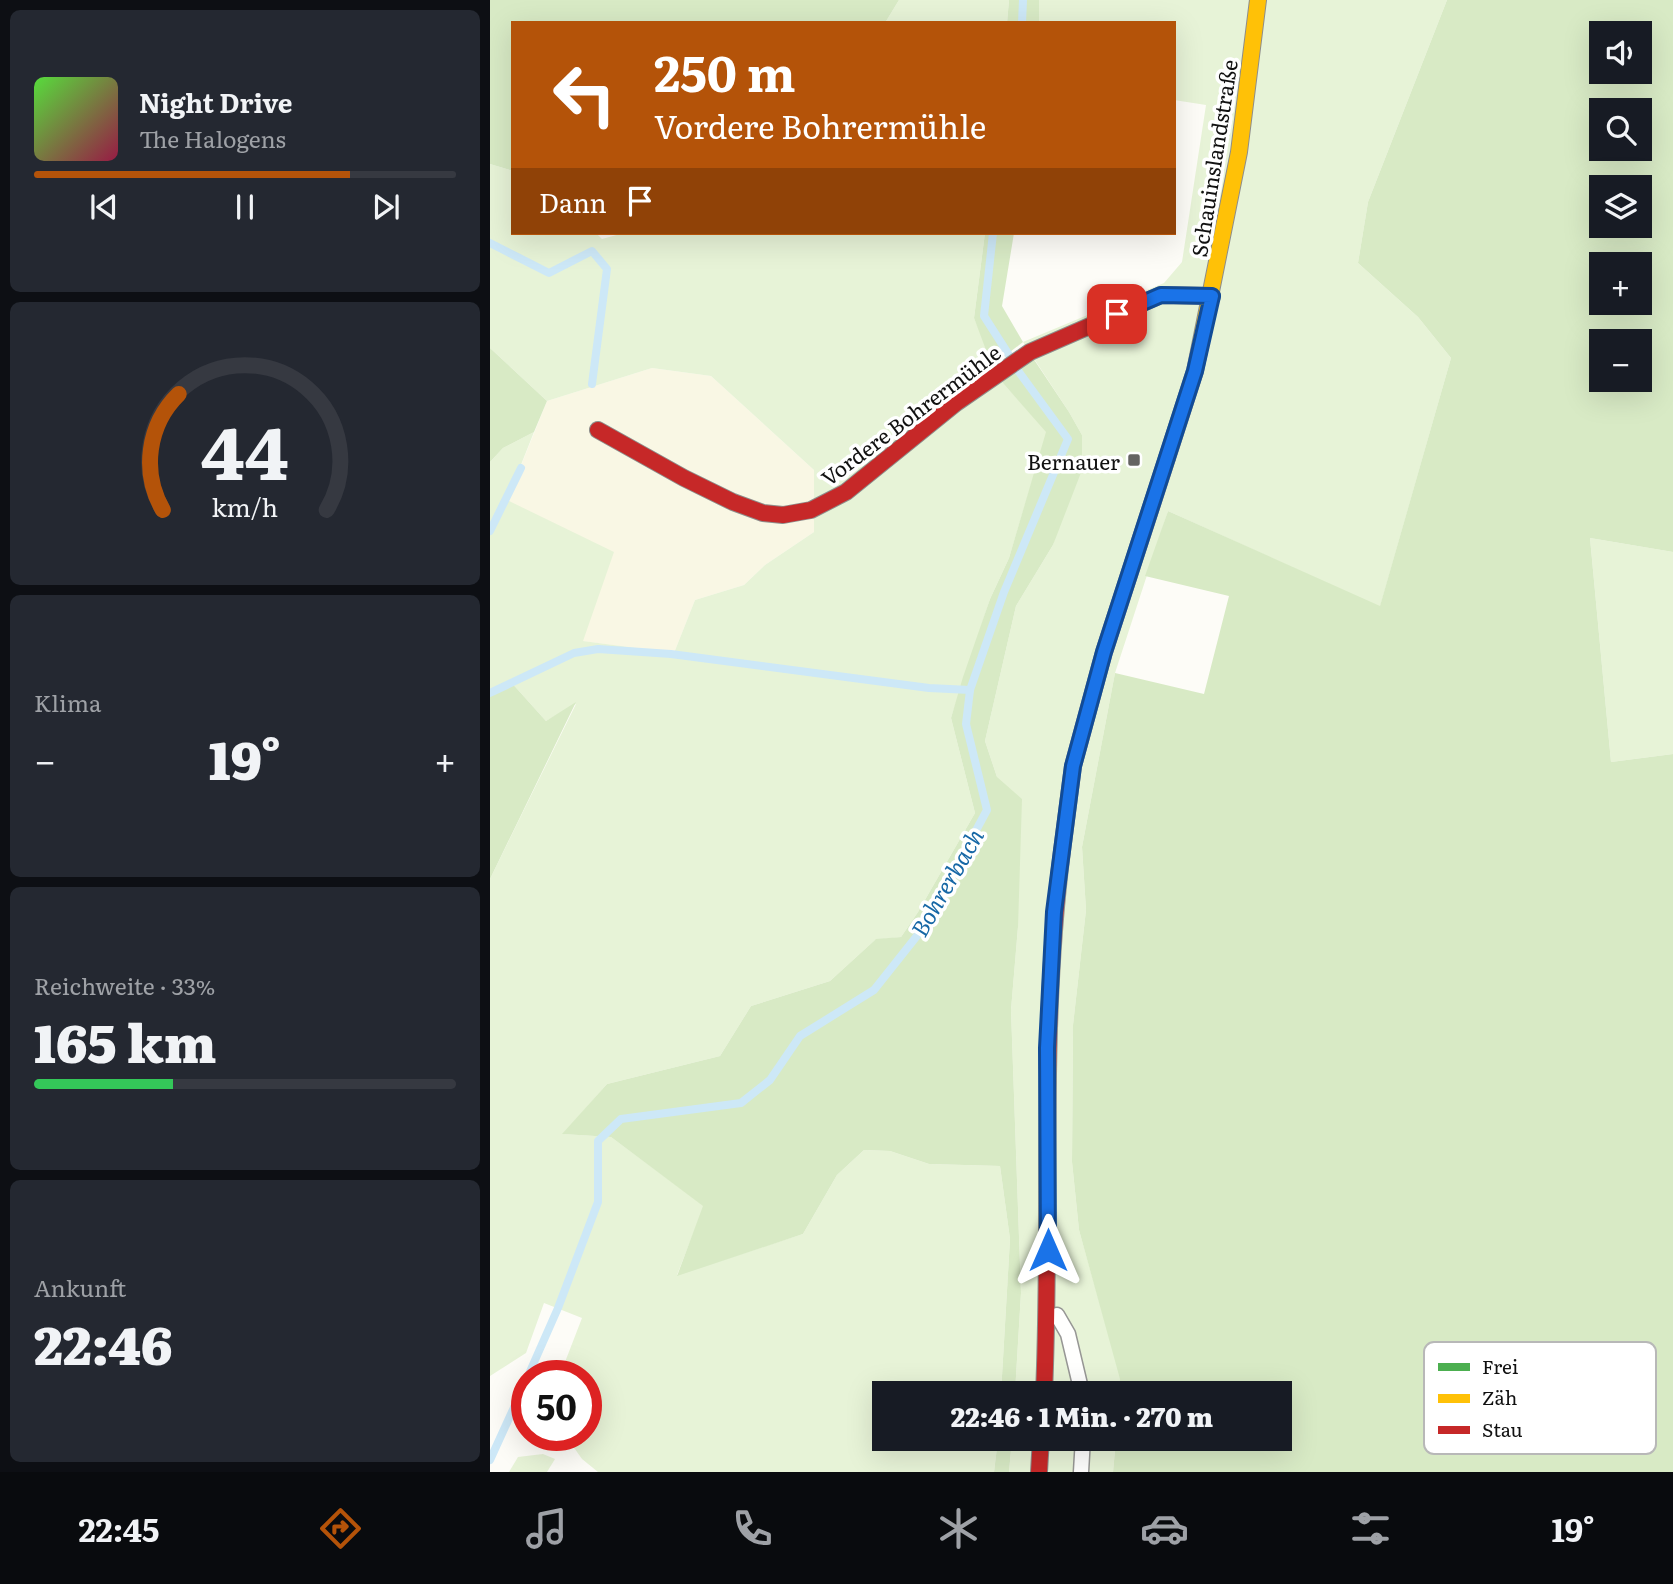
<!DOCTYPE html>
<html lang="de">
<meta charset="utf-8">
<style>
body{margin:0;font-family:Literata,serif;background:#242831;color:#f1f3f6;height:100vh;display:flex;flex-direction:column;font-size:26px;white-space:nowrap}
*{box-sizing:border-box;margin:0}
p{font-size:23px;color:#9ea1a6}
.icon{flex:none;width:38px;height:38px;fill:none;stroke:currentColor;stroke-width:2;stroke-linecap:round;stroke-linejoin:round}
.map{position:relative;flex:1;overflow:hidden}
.drawer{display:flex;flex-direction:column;gap:10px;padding:10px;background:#0d0f14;width:490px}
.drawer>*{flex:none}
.guide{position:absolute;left:21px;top:21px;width:665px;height:214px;border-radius:0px;box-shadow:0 7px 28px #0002;background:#b45309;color:#fff;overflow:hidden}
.tools{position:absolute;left:1099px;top:21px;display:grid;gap:14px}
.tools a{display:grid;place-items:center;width:63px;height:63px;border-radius:0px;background:#171b24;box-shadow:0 7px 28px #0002;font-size:35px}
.speed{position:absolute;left:21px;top:1360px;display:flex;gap:14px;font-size:35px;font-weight:700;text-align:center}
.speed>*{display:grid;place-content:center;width:91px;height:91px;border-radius:50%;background:#171b24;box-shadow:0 7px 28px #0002;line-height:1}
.speed .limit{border:10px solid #d22;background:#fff;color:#111}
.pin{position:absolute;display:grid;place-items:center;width:60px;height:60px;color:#fff;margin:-30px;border-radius:14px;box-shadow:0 4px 10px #0006}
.me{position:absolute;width:77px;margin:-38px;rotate:0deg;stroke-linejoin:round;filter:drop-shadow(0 0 5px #0008)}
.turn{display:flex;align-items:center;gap:24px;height:147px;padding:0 28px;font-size:32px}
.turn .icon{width:91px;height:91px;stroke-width:2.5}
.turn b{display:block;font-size:49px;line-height:60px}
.then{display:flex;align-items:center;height:66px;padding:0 28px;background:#0003;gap:14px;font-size:26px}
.big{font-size:52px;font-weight:800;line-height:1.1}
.drawer .tile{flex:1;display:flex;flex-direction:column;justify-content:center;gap:10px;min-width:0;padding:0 24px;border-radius:10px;background:#242831}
.drawer .dial{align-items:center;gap:0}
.dial svg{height:182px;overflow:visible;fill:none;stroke:#363941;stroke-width:7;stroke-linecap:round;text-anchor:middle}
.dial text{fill:#f1f3f6;stroke:none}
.song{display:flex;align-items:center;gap:21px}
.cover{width:84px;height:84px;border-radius:10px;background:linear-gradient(135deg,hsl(110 70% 55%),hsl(340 70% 35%))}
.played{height:7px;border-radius:4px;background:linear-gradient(90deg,#b45309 75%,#363941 75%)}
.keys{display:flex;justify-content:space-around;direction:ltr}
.heat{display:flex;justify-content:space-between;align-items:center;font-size:38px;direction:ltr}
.charge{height:10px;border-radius:5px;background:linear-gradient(90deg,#34c759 33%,#363941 0)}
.trip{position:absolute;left:382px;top:1381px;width:420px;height:70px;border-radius:0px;background:#171b24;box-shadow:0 7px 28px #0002;font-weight:800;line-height:70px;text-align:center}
.tabs{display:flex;height:112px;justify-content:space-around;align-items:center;background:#090b0e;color:#9ea1a6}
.tabs .icon{width:49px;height:49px}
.tabs .active{color:#b45309}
.tabs b{font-size:32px;color:#f1f3f6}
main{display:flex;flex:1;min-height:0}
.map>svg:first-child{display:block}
.farmland{fill:#f9f7e4}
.green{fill:#e7f3d7}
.forest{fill:#d8eac5;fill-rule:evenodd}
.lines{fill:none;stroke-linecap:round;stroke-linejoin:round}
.stream{stroke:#cde8f7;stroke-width:8}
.lane-casing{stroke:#979795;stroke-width:17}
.fast-casing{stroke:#8e8d8b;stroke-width:18}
.slow-casing{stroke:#8e8d8b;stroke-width:18}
.jam-casing{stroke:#8e8d8b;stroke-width:18}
.lane{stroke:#fffffe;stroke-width:14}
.fast{stroke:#4caf50;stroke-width:16}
.slow{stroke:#ffc107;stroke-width:16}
.jam{stroke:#c62828;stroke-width:16}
.route-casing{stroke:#114b97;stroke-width:18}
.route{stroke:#1a73e8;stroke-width:12}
.poi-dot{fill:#646362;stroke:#fff;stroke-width:2.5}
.labels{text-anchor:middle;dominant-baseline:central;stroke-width:7;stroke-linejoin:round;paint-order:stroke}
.street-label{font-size:21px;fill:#111;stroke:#fff}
.poi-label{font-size:21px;fill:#111;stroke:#fff;text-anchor:end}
.water-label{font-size:23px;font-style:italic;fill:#1768a6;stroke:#fff}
.key{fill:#fff;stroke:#b8b8b8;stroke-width:2}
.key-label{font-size:19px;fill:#111}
</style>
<main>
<section class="drawer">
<div class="tile">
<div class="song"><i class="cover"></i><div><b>Night Drive</b><p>The Halogens</p></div></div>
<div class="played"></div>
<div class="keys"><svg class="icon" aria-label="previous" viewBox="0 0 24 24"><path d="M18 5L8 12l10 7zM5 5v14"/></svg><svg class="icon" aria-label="pause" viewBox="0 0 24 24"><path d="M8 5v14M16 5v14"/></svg><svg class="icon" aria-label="next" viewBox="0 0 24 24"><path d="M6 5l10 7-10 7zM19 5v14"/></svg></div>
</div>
<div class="tile dial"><svg viewBox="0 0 100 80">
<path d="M14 69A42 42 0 1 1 86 69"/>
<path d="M14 69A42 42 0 0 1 21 18" stroke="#b45309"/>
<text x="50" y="56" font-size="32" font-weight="700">44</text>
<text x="50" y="72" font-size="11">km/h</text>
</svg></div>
<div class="tile"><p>Klima</p>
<div class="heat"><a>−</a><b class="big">19°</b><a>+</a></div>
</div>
<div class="tile"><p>Reichweite · 33%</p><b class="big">165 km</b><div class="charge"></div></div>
<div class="tile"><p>Ankunft</p><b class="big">22:46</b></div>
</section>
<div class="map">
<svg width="1183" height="1472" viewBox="0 0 1183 1472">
<rect width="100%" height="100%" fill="#fdfcf7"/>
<polygon class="farmland" points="162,368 221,376 324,470 324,532 275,565 254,585 205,600 184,653 92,641 17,500 57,401"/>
<g class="green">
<polygon points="409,0 519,0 517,23 395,23"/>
<polygon points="549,0 957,0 878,202 868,263 928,317 961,358 890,607 678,511 625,673 592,847 596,910 583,1025 582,1162 589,1230 631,1379 629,1393 525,1393 531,1293 521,1010 528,927 507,777 495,741 526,606 563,545 592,435 579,412 533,342 674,283 692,262 716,105 684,100 684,23 549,23"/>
<polygon points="0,164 23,171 23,233 106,233 112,239 134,233 495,233 484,318 512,382 557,432 519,558 500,599 461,718 485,813 428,912 411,937 385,940 340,981 261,1006 230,1056 117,1084 73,1134 121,1137 214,1206 187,1275 313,1234 347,1175 374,1150 400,1151 439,1164 510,1166 520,1239 511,1393 394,1393 394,1438 508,1439 504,1472 108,1472 92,1459 75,1435 96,1435 96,1376 70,1375 92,1318 54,1303 36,1353 0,1376 0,879 86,704 56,721 20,681 0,693 0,462 13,448 44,432 17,500 124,552 93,641 184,653 205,600 254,585 275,565 324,532 324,470 221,376 162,368 57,401 0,348"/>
<polygon points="1100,538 1183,552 1183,754 1121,762"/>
<polygon points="522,1439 626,1439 623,1472 519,1472"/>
<polygon points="53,1454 65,1459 57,1472 19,1472 28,1457"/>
</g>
<g class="forest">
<polygon points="0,0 409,0 395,23 23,23 23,171 0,164"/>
<polygon points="519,0 549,0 549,23 517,23"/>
<path d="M957,0h226v552l-83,-14 21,224 62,-8v718h-560l3,-33 163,-1v-45h-160l1,-14 -41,-149 -7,-68 1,-137 13,-115 -4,-63 33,-174 89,21 25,-98 -84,-20 23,-65 212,95 71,-248 -33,-41 -60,-54 10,-61zM1111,33h39v39h-39zM1111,110h39v39h-39zM1111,187h39v39h-39zM1111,264h39v39h-39zM1111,341h39v39h-39z"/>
<polygon points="495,233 524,233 512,306 533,342 502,366 484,318"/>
<polygon points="0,348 57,401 44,432 13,448 0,462"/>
<polygon points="543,358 579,412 592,435 592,470 563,545 526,606 495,741 507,777 532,799 528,927 521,1010 531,1293 525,1393 511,1393 520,1239 510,1166 439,1164 400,1151 374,1150 347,1175 313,1234 187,1276 213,1206 121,1137 72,1134 117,1084 230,1056 261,1006 340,981 386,939 411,937 428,912 485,813 461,718 473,677 500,599 519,558 556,432 512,382"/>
<polygon points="20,681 56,721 86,702 0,879 0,693"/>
<polygon points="508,1439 522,1439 519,1472 504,1472"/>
</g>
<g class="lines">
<g class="stream">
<polyline points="532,23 533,0"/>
<polyline points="503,233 494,316 519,355"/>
<polyline points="0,243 59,273 102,251 117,269 102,384"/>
<polyline points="0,531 31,468"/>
<polyline points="0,693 84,653 108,649 181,654 439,688 480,690"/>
<polyline points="38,1376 68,1308 108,1202 108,1141 131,1119 251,1103 280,1080 310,1036 384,990 434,927 497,810 476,724 480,690 514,592 578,439 529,372"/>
<polyline points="0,1460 37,1379"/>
</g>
<defs>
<g id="lane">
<polyline points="567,1315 578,1334 592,1393"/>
<polyline points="591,1472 593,1438"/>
</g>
<polyline id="fast" points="572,851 583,766 614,652 677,458"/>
<g id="slow">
<polyline points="602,325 671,295 722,296"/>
<polyline points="677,458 705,371 749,152 768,0"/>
</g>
<g id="jam">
<polyline points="108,430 194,478 243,502 273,513 293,515 321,510 356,492 466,403 540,352 602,325"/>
<path d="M554,1393c8,-181 -5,-362 18,-542"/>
<polyline points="549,1472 551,1438"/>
</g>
</defs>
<use href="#lane" class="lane-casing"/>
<use href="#fast" class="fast-casing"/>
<use href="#slow" class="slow-casing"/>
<use href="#jam" class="jam-casing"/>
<use href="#lane" class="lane"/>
<use href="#fast" class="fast"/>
<use href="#slow" class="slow"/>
<use href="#jam" class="jam"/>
</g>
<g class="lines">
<defs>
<polyline id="route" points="558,1250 557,1048 564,912 583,766 614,652 705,371 722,296 671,295 627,314"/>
</defs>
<use href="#route" class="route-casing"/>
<use href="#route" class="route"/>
</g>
<rect class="poi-dot" x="637" y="453" width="14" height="14" rx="3.5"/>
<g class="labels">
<g class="street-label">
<text transform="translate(723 158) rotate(-81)">Schauinslandstraße</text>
<text transform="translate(420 414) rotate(-37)">Vordere Bohrermühle</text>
</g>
<g class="poi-label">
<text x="630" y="460">Bernauer</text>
</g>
<g class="water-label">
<text transform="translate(456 882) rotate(-60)">Bohrerbach</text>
</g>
</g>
<rect x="934" y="1342" width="232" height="112" rx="10" class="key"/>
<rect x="948" y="1363" width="32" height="8" fill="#4caf50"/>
<rect x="948" y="1394" width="32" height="9" fill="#ffc107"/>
<rect x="948" y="1426" width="32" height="8" fill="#c62828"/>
<g class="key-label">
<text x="992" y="1374">Frei</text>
<text x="992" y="1405">Zäh</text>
<text x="992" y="1437">Stau</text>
</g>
</svg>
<div class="tools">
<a><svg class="icon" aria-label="sound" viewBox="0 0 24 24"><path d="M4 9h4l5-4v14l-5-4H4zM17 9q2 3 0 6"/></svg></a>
<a><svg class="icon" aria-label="search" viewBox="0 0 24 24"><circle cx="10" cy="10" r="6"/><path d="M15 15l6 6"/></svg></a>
<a><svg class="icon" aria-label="layers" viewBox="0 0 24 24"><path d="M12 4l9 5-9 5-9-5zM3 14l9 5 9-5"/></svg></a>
<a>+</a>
<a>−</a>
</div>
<div class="speed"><div class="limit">50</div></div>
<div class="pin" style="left:627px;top:314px;background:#d93025"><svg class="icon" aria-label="arrive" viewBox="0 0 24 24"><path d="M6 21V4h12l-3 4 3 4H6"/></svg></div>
<svg class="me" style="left:558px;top:1250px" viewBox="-20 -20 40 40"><path d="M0-17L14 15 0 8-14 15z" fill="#1a73e8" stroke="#fff" stroke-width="4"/></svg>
<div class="trip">22:46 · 1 Min. · 270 m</div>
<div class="guide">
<div class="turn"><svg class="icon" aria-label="left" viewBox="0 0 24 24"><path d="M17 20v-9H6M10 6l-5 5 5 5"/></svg><div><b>250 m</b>Vordere Bohrermühle</div></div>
<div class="then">Dann<svg class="icon" aria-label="arrive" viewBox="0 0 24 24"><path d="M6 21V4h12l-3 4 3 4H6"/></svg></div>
</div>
</div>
</main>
<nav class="tabs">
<b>22:45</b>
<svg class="icon active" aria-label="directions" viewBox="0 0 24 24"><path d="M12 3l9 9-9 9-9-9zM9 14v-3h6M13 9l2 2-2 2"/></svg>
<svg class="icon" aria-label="music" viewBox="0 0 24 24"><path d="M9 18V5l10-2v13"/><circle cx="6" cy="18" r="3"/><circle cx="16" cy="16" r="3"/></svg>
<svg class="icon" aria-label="phone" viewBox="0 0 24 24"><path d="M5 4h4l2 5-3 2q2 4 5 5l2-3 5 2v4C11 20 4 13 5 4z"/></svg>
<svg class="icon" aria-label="climate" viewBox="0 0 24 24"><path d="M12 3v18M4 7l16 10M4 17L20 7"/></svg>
<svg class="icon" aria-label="car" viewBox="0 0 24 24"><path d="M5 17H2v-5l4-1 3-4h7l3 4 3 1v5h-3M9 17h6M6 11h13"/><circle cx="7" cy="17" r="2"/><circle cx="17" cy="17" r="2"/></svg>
<svg class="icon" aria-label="filters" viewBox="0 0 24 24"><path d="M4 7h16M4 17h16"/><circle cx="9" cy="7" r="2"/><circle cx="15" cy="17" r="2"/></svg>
<b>19°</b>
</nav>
